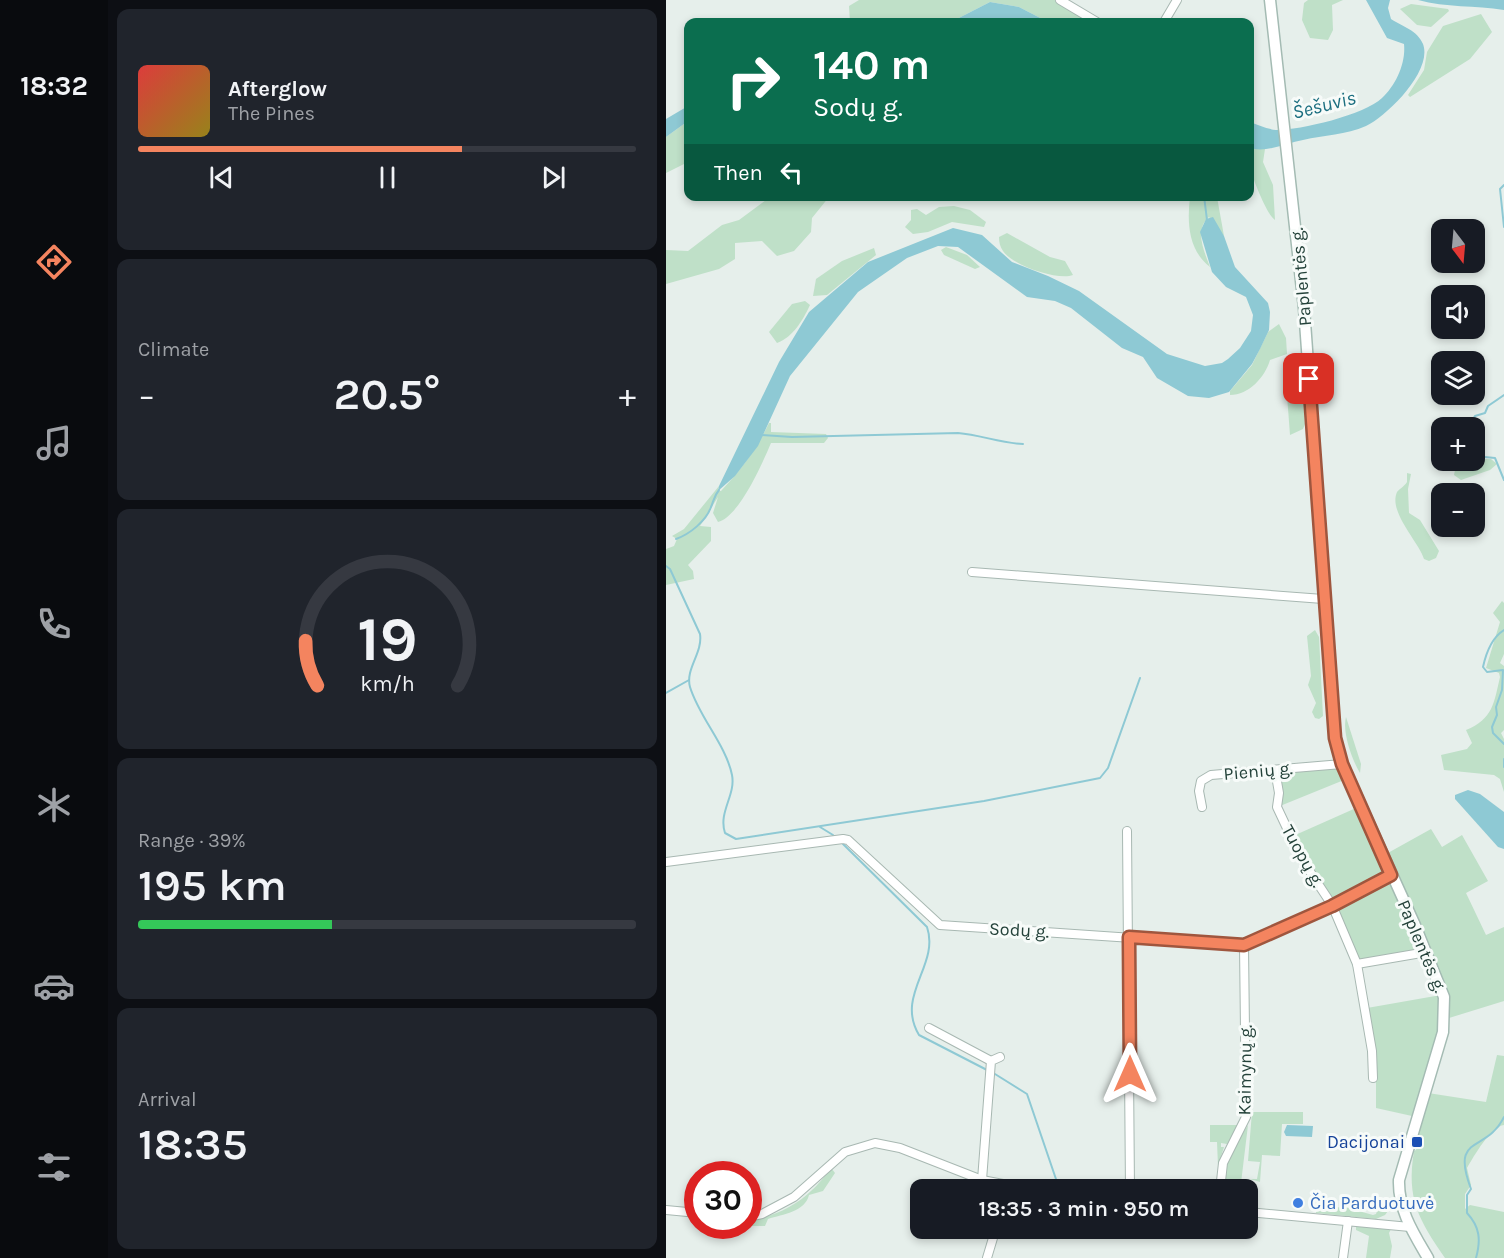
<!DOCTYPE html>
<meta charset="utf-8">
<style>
body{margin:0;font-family:Karla,sans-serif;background:#20242c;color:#f1f3f6;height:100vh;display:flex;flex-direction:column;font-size:22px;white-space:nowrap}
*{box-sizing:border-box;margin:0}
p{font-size:20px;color:#9ea1a6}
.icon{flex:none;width:33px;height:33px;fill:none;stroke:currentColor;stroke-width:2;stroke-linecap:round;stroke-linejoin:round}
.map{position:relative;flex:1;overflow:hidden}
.drawer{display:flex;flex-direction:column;gap:9px;padding:9px;background:#0d0f14;width:558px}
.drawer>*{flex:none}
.guide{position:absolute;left:18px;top:18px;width:570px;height:183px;border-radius:12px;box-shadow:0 3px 9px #0003;background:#0b6e4f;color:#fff;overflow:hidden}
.needle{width:39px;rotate:164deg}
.buttons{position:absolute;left:765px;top:219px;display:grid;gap:12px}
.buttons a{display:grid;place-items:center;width:54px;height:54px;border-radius:12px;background:#171b24;box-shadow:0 3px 9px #0003;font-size:30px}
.speed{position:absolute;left:18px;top:1161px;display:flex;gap:12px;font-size:30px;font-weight:700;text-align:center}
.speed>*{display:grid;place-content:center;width:78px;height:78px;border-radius:50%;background:#171b24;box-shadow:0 3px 9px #0003;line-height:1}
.speed .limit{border:9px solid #d22;background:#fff;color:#111}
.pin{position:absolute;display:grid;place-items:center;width:51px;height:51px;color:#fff;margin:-26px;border-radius:12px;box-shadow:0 3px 9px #0006}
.me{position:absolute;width:66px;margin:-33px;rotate:0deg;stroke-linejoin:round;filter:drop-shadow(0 0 4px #0008)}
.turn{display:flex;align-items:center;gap:21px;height:126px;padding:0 30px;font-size:27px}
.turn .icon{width:78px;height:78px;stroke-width:2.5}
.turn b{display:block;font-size:42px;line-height:51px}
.then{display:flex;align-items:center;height:57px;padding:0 30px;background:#0003;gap:12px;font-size:22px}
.big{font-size:45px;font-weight:600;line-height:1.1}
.drawer .tile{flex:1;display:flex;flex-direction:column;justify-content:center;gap:9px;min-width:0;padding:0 21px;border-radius:12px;background:#20242c}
.drawer .dial{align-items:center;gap:0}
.dial svg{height:156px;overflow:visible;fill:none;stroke:#363941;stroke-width:7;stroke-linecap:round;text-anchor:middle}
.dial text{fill:#f1f3f6;stroke:none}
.song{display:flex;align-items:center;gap:18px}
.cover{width:72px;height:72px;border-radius:9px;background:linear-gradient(135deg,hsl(0 70% 55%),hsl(50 70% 35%))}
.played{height:6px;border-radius:3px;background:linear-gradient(90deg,#f4845f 65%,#363941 65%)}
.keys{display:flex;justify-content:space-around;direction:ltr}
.heat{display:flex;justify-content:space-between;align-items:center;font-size:33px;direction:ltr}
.charge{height:9px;border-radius:4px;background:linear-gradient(90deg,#34c759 39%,#363941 0)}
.trip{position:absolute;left:244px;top:1179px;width:348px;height:60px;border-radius:12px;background:#171b24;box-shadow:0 3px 9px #0003;font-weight:600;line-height:60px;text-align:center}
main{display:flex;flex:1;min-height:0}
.tab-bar{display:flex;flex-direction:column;width:108px;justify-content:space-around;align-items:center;background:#090b0e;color:#9ea1a6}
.tab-bar .icon{width:42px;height:42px}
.tab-bar .active{color:#f4845f}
.tab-bar b{font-size:27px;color:#f1f3f6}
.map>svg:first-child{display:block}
.green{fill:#bfe0c8}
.water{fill:#8ec9d4}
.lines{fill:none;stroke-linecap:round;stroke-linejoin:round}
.stream{stroke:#8ec9d4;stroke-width:2}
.street-casing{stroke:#a8b8b2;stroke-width:10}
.secondary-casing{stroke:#a4bbb3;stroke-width:13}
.street{stroke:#fff;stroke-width:8}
.secondary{stroke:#fff;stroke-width:10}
.route-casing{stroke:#9f563e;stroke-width:15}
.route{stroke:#f4845f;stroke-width:10}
.transit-dot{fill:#1a4fb4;stroke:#f7fbf9;stroke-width:2}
.shop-dot{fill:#3f7fe0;stroke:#f7fbf9;stroke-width:2}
.labels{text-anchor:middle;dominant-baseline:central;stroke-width:6;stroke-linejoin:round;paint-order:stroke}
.street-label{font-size:18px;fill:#24423a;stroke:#f7fbf9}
.transit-label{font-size:18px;fill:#164399;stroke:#f7fbf9;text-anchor:end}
.shop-label{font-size:18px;fill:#366cbe;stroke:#f7fbf9;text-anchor:start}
.water-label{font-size:20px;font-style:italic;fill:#1c6f80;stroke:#f7fbf9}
</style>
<main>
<nav class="tab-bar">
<b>18:32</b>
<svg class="icon active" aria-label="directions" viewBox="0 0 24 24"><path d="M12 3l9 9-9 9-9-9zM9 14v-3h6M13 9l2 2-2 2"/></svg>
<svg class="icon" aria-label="music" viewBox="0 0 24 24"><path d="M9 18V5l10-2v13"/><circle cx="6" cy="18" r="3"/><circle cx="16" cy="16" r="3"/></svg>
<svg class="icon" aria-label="phone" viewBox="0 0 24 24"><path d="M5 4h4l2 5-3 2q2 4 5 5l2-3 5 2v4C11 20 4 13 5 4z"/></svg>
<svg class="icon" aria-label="climate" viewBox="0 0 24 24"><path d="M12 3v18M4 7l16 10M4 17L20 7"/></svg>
<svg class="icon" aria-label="car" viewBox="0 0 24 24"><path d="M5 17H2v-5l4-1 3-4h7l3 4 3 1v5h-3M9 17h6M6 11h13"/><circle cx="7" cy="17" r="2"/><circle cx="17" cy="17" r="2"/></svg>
<svg class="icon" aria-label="filters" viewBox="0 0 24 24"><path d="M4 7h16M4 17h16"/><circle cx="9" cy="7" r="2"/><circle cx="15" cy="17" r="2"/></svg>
</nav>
<section class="drawer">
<div class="tile">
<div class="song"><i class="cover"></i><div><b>Afterglow</b><p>The Pines</p></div></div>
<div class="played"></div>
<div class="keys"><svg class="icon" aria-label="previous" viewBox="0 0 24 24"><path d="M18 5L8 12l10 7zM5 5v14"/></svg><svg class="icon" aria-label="pause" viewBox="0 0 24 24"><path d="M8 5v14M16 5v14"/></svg><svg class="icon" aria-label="next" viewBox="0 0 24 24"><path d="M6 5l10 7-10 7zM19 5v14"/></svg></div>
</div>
<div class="tile"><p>Climate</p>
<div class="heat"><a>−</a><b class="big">20.5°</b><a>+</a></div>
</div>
<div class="tile dial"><svg viewBox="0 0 100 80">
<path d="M14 69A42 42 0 1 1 86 69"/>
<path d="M14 69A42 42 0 0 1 8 46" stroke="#f4845f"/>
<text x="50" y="56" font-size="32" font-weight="700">19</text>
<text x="50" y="72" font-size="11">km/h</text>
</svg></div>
<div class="tile"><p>Range · 39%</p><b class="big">195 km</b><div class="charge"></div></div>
<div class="tile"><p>Arrival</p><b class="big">18:35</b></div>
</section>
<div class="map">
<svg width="838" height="1258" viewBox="0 0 838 1258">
<rect width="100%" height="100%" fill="#e6efeb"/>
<g class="green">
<polygon points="193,0 394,0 431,22 382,22 353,7 324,2 285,22 184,22 183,6"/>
<polygon points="642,0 677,0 666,5 667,30 662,40 644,38 636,20 638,3"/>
<polygon points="745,4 782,9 783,11 765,27 751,25 734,9"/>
<polygon points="815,14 826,32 804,59 744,97 742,95 758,70 761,52 777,26"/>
<polygon points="22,121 22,162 0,173 0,137"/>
<path d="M584,148l15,1 -2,13 10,23 2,35c-8,-5 -22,-41 -25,-52 -2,-5 0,-14 0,-20z"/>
<polygon points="104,197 163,197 146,218 145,232 128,251 111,256 96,241 69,243 69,259 53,269 0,284 0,250 22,251 56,225 73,220"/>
<path d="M524,197h27l7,39 -15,-19c-15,13 -5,34 1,50 -22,-17 -23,-45 -20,-70z"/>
<polygon points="288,206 304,210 320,222 318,227 286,222 262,232 247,234 239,227 245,220 245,210 251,209 260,215 273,207"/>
<path d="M341,233l43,24 15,4 8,14c-15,6 -61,-10 -70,-24 -3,-4 -4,-9 -4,-14z"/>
<polygon points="280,247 301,255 314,267 309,269 278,255 275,250"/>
<polygon points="208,248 210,255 161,295 147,296 150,279 176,261"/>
<path d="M139,301l5,4c-7,15 -17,32 -33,38l-8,-11 23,-28z"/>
<path d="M613,324l7,14 1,16 -17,6c-5,17 -21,35 -40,35v-4l22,-26 16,-33z"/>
<polygon points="622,369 625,381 635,381 639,424 637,429 624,435 620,382"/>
<path d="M103,423h2v9l55,2 2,4 -4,5h-53c-8,19 -32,74 -53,79l-5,-9 5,-16 -18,29 11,1v14l-23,24 5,6 1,8 -28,6v-36l8,-3 3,-7 -5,-3 12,-7 35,-43 -1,5h3c20,-21 35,-41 48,-68z"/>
<polygon points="809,459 825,459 831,464 824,470 795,480 788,475 789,470"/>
<path d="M741,473l4,1 -3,15 1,24 11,7 19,31 -3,7 -7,3 -5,-2c-5,-17 -36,-47 -27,-67 3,-4 7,-5 10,-10z"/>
<path d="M836,601l2,2v51l-4,9 4,3v64l-3,3 3,6v53l-4,-13 -6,-4 -50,-5 -3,-15 26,-6 5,-6 -6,-13c27,-11 28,-27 34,-53l-1,-4 -13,-5 14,-46 -7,-9z"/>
<polygon points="649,630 653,637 657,716 653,719 649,718 646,712 650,703 642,685 645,676 641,636"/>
<path d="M680,717l15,47 -1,9c-8,-13 -18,-41 -14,-56z"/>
<polygon points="672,766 678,780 614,806 611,772"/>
<polygon points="690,808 719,873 667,901 627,836"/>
<path d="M765,829l11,18 20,-12 26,46 -22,12 20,42 18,-8v74l-55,17c3,-41 -45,-124 -63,-164z"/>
<polygon points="718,882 726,886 759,954 696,965 670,907"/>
<polygon points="775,995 775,1022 746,1116 710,1108 710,1065 701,1008"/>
<path d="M831,1055l7,1v69c-13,1 -30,31 -37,43l4,17 -6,9v15l5,-4 34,7v46h-59c-26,-38 -39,-59 -31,-107l2,-1 4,-13 -3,-3 11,-41 58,9z"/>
<polygon points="586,1112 637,1112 637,1124 616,1124 614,1156 596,1155 594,1182 584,1179 591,1179 594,1162 582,1161"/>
<polygon points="544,1125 572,1125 561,1144 555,1143 555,1147 558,1147 552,1166 551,1142 544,1142"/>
<path d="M582,1125l-7,58 -3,6 -13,1c-2,-28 10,-43 23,-65z"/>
<path d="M166,1169l3,4 -12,18 -14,4c-4,17 -26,19 -41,24l-3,7h-18l2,-6c22,-2 47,-14 63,-30 7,-6 12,-14 20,-21z"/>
<polygon points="654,1206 682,1208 707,1215 710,1214 713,1206 725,1207 719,1215 710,1219 650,1213 650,1207"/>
<polygon points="690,1226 725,1229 723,1233 726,1246 724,1258 700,1258 703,1236 690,1230"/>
</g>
<g class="water">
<path d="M700,0h24l-2,8 3,11c12,8 26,11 32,25 10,27 -36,72 -57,82 -20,9 -42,9 -63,14 -17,3 -36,13 -53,8v-26c8,3 17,7 26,8 25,0 88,-15 106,-32 14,-13 24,-35 22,-54l-17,-6z"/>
<path d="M752,0h86v10c-29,-5 -58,-2 -86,-10z"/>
<polygon points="324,2 353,7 382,22 285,22"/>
<polygon points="22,106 22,121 0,137 0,119"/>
<polygon points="547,217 558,236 569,267 602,303 604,312 603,330 594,349 586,364 563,392 543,398 522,396 491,378 477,357 456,348 405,308 389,301 361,297 292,247 272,246 241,258 192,292 124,376 92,446 69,476 52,491 53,486 113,362 143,312 202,262 287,228 316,235 346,262 382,276 413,291 501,354 539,366 556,363 562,359 574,348 585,331 587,315 580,297 560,287 546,272 534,232 540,219"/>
<polygon points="802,790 814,794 838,812 838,849 832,847 789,799 789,795"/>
<polygon points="621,1125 647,1126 646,1137 620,1136 618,1132"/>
</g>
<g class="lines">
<g class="stream">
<polyline points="838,185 834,189 838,227"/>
<polyline points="538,196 541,220"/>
<polyline points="801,428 809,416 819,413 822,406 838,395"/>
<path d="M95,435l31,2 166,-4c23,2 42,10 65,11"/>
<polyline points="808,456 829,458 838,480"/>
<path d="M10,539c14,-5 30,-18 35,-32 3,-7 3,-11 8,-17"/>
<path d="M0,566l4,3 30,65c3,19 -15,35 -10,53 9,30 36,58 42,88 4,20 -14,37 -7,58l11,6 248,-38 116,-23 8,-10 32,-90"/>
<path d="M838,630c-13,8 -18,23 -21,37l4,5 16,-2 -1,20 -6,17 1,8 -5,12 1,6 11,11"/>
<polyline points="0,693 23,680"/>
<polyline points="838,759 838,767"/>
<polyline points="154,827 167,835"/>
<path d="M177,844l84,83c13,38 -32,68 -8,108l68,35"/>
<polyline points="329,1074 361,1094 392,1185"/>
<path d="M810,1258c5,-18 4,-31 -9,-45v-18l4,-6c-21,-56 15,-35 33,-72"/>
</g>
<defs>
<g id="street">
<polyline points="394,0 431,22"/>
<polyline points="498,22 511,0"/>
<polyline points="306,572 657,599"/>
<polyline points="609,770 613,793 611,807 635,858 666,905 691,964 706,1051 707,1078"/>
<polyline points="536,807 533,791 535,781 545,775 676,764"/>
<polyline points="461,831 464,1190"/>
<polyline points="0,862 177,839 182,840 274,925 511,941 578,945 666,905 725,875"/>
<polyline points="691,964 761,952"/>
<polyline points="263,1028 325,1061"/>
<polyline points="316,1180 325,1061 334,1057"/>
<polyline points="554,1190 557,1163 580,1117 578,945"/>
<polyline points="0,1210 32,1213"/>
<polyline points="582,1212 744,1227"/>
<polyline points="82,1217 96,1214 128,1197 179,1152 209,1143 234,1148 316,1180 369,1190"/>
<polyline points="321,1258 330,1228"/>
<polyline points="677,1258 682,1221"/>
</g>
<path id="secondary" d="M604,0l34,308 31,430 7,26 72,159 30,74 -1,35 -44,148c-1,30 15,54 29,78"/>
</defs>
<use href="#street" class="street-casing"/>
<use href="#secondary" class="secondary-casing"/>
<use href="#street" class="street"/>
<use href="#secondary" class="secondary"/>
</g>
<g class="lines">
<defs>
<polyline id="route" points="464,1074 463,937 578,945 666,906 725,875 676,764 669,738 643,379"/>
</defs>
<use href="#route" class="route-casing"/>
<use href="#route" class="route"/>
</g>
<rect class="transit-dot" x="745" y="1136" width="12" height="12" rx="3"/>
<circle class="shop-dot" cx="632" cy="1203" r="6"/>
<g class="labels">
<g class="street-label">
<text transform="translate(635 277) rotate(-95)">Paplentės g.</text>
<text transform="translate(592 771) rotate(-5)">Pienių g.</text>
<text transform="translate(637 856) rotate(61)">Tuopų g.</text>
<text transform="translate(353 930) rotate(3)">Sodų g.</text>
<text transform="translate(756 946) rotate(67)">Paplentės g.</text>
<text transform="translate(579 1070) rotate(-89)">Kaimynų g.</text>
</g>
<g class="transit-label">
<text x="739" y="1142">Dacijonai</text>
</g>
<g class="shop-label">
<text x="644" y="1203">Čia Parduotuvė</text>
</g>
<g class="water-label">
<text transform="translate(658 105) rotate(-14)">Šešuvis</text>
</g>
</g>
</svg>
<div class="buttons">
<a><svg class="needle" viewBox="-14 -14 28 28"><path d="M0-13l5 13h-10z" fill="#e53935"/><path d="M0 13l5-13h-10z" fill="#9ea1a6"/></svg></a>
<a><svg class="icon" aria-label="sound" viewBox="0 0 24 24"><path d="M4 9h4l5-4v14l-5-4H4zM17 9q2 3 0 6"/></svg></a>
<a><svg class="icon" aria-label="layers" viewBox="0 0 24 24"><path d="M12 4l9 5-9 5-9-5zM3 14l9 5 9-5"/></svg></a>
<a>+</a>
<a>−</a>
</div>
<div class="speed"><div class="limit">30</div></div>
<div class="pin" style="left:643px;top:379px;background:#d93025"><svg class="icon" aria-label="arrive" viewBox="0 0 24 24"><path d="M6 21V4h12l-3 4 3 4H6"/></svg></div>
<svg class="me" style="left:464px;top:1074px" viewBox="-20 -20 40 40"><path d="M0-17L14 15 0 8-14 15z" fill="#f4845f" stroke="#fff" stroke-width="4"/></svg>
<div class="trip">18:35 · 3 min · 950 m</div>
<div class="guide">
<div class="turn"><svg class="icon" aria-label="right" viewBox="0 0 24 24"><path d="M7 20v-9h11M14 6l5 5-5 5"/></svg><div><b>140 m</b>Sodų g.</div></div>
<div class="then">Then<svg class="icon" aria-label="left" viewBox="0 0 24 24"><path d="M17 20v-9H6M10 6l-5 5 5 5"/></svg></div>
</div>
</div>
</main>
